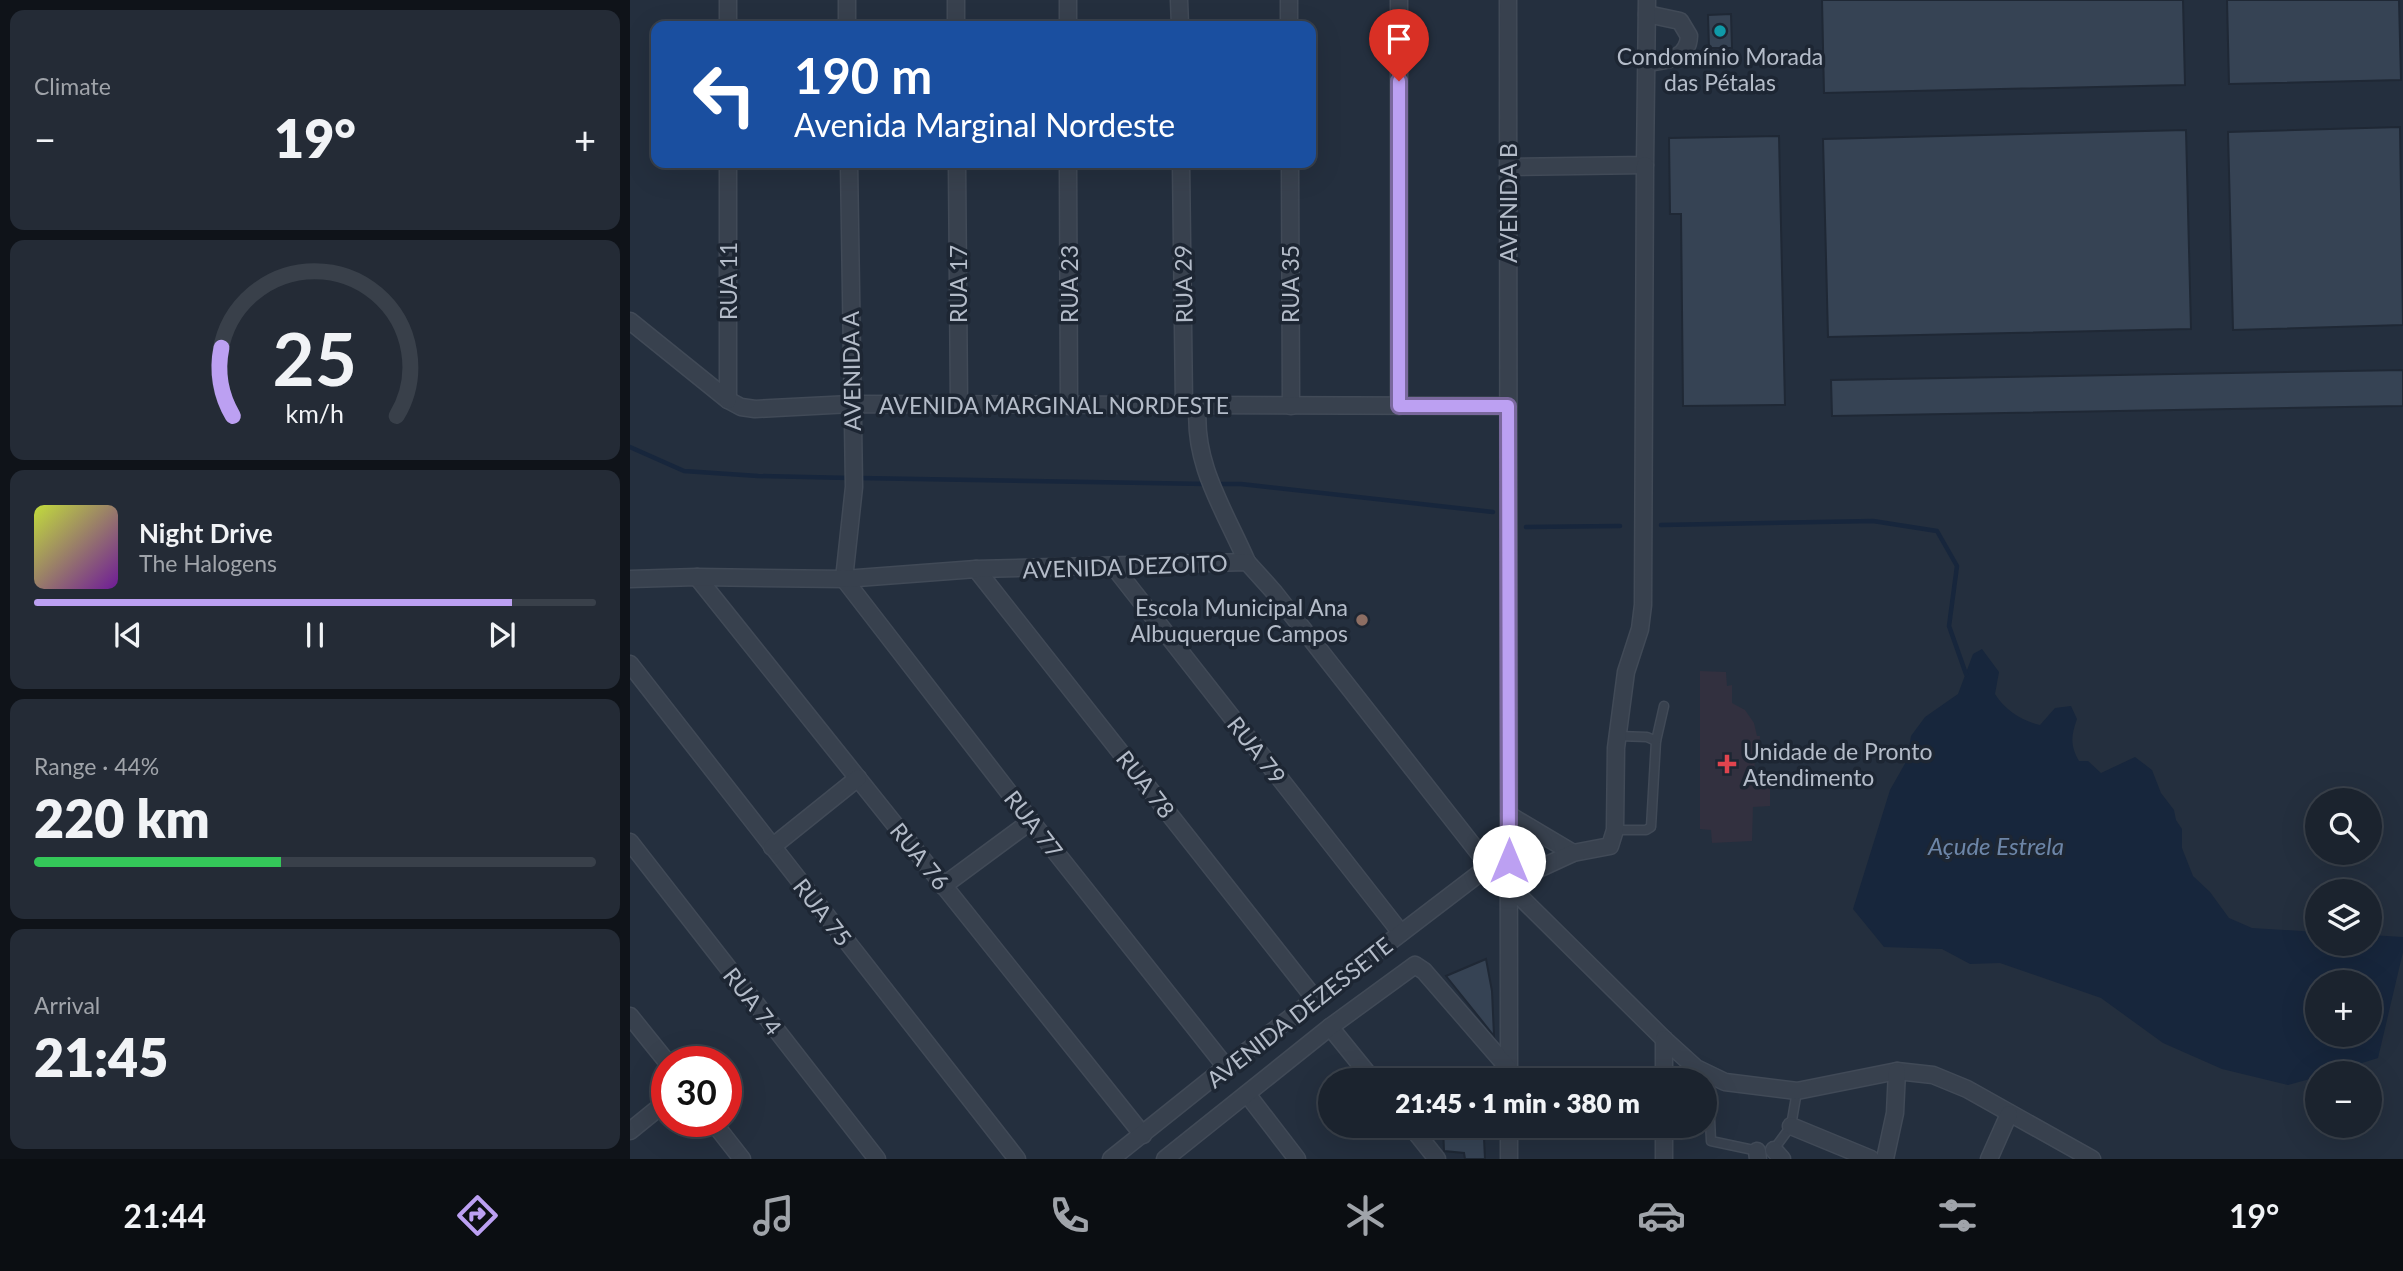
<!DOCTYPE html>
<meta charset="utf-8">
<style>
body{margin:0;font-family:Lato,sans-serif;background:#242b36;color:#f1f3f6;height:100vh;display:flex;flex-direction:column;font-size:26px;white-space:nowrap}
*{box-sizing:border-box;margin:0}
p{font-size:23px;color:#a0a4aa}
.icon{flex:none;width:38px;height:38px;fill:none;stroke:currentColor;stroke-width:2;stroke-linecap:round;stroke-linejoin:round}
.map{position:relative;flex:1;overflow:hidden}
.drawer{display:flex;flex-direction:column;gap:10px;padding:10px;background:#0f1319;width:630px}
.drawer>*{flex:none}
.banner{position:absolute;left:21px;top:21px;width:665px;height:147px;border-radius:14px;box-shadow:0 7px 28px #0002,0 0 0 2px #39404a;background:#1a4fa0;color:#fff;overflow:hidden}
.controls{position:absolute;left:1675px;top:788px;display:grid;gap:14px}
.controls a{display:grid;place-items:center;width:77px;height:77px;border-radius:50%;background:#1b232e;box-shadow:0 7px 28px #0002,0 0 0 2px #39404a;font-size:35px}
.speed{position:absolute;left:21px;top:1046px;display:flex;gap:14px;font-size:35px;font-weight:700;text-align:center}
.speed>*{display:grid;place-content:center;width:91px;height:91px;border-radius:50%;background:#1b232e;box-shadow:0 7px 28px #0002,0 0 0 2px #39404a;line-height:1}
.speed .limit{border:10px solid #d22;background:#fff;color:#111}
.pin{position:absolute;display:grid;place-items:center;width:60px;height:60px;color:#fff;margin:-72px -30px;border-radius:50% 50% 50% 0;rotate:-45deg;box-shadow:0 0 7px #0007}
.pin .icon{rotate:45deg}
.me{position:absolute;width:77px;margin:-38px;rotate:0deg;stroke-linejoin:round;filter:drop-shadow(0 0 5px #0008)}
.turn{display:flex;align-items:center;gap:24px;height:147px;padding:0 28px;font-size:32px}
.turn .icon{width:91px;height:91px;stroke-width:2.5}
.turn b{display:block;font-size:49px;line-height:60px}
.big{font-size:52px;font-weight:800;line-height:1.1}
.drawer .widget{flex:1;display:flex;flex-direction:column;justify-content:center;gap:10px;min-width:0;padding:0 24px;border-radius:14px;background:#242b36}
.drawer .dial{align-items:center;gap:0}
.dial svg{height:182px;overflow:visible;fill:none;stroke:#39404a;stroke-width:7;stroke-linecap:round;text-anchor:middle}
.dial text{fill:#f1f3f6;stroke:none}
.song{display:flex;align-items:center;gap:21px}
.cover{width:84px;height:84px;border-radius:10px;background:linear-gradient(135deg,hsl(70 70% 55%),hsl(280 70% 35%))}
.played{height:7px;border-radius:4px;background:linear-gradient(90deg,#bca0f2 85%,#39404a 85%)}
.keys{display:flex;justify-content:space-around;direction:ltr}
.heat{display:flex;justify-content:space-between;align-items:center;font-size:38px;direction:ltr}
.charge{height:10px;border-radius:5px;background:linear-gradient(90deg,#34c759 44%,#39404a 0)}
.trip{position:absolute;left:688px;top:1068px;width:399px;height:70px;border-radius:35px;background:#1b232e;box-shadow:0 7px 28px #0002,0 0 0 2px #39404a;font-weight:800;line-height:70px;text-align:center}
.dock{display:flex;height:112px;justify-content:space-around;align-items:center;background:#0b0e12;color:#a0a4aa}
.dock .icon{width:49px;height:49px}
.dock .current{color:#bca0f2}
.dock b{font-size:32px;color:#f1f3f6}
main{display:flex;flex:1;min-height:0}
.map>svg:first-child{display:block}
.medical{fill:#32303f}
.water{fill:#17263c;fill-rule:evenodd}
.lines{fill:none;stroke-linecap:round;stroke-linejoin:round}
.stream{stroke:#17263c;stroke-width:4.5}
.building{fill:#364354;stroke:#1f2835;stroke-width:2}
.lane-casing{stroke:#414a57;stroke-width:11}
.street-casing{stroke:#414a57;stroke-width:19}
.lane{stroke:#38414e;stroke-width:8}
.street{stroke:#38414e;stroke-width:16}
.route-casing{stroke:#7a689d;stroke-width:18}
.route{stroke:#bca0f2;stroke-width:12}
.culture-dot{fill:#0f9aa8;stroke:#1d2633;stroke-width:2.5}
.education-dot{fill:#8d6e63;stroke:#1d2633;stroke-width:2.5}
.health-dot{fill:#e0444e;stroke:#1d2633;stroke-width:2.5}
.labels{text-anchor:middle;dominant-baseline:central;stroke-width:7;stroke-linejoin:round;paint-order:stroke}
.poi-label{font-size:23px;fill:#b4bcc9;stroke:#1d2633}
.street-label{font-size:23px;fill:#b4bcc9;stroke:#1d2633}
.water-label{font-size:24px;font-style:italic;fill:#6d86a8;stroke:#1d2633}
</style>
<main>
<section class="drawer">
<div class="widget"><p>Climate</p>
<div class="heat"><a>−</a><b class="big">19°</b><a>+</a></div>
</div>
<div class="widget dial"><svg viewBox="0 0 100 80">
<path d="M14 69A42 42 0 1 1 86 69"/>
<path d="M14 69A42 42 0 0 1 9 39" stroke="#bca0f2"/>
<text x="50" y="56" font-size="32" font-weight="700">25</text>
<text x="50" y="72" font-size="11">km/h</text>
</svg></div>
<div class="widget">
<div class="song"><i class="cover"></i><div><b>Night Drive</b><p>The Halogens</p></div></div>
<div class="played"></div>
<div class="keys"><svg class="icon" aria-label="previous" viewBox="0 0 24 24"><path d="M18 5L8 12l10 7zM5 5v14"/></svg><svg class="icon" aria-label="pause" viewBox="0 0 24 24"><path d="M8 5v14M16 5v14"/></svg><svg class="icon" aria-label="next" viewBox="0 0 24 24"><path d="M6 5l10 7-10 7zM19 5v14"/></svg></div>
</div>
<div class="widget"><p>Range · 44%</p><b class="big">220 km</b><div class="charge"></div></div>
<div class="widget"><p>Arrival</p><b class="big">21:45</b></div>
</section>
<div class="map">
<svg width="1773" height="1159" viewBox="0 0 1773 1159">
<rect width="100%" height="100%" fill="#242f3e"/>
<polygon class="medical" points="1070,671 1096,672 1097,686 1102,685 1102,703 1115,710 1124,723 1127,736 1130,736 1129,749 1125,751 1124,783 1140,778 1140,806 1123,807 1122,841 1082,843 1081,830 1070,829"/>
<path class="water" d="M1352,649l17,23 -4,22c10,16 27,27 45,31l15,-17 16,-2 6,13c-6,17 -7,26 2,42h9l13,12 34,-16 17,13 9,23 13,17 2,10 6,9v19l11,28 17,16 19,26 23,10 65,4v11h53v-8l33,2v15l-25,106 -48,15h-13v4l-29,8 -66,-16 -59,-26 -62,-45 -101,-35 -30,1 -28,-15 -58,-2 -31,-38 37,-119 17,-30 4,-24 14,-19 33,-23 15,-40zM1687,982h53v52h-53z"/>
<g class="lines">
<g class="stream">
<polyline points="0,447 54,471 128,476 220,478"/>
<polyline points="229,478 577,484"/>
<polyline points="586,484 611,484 863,512"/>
<polyline points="1031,525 1243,521 1307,531 1327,566 1319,626 1336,674"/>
<polyline points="896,527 990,526"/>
</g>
</g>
<g class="building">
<polygon points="1192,0 1553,0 1555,85 1194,93"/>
<polygon points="1597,0 1769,0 1771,80 1599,84"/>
<polygon points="1101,14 1102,48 1079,48 1078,15"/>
<polygon points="1770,127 1773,325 1603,330 1598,132"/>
<polygon points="1556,130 1561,329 1198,337 1193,139"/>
<polygon points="1149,136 1155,405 1053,406 1051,214 1040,214 1039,138"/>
<polygon points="1773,370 1773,406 1202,416 1201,380"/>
<polygon points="856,959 862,991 864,1036 816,976"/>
<polygon points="831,1125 860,1125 860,1137 854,1138 855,1159 835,1159 834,1153 814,1151 813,1127 831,1127"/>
</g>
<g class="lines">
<defs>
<g id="lane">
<polyline points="988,736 1017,737 1026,741"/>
<polyline points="985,830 1016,830 1021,827 1026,741 1034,706"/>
<polyline points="1078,1075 1081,1141 1128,1151"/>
<polyline points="1142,1152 1161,1126 1167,1091"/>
</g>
<g id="street">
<polyline points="217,0 217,26"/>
<polyline points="326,0 326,26"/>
<polyline points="438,0 438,26"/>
<polyline points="549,0 550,26"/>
<polyline points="659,0 659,26"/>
<polyline points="878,0 879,1080"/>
<path d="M1017,14l33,7 9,15c-1,24 -23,24 -42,27"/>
<polyline points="98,26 98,0"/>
<polyline points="219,163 224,487 214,579 401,821 596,1067"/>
<polyline points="327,163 329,405"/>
<polyline points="438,163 439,406"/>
<polyline points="551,163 554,405"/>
<polyline points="660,163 661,406"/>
<polyline points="878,167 1015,165 1017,0"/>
<polyline points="0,321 98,400 111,407 125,409 221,404 878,406"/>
<polyline points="98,400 98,163"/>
<path d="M568,405c-6,58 27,106 49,157"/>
<polyline points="769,406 769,0"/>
<polyline points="484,567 771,933"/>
<polyline points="346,569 685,999"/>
<polyline points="67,577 513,1135"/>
<polyline points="0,579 67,577 214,579 346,569 617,562 644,592 859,866 1034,1039 1066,1068 1095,1082 1167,1091 1267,1071 1303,1075 1337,1089 1462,1159"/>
<polyline points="0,664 387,1159"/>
<polyline points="879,815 943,853"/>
<polyline points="0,842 247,1159"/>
<polyline points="142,847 228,778"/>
<polyline points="313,886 401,821"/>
<polyline points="886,891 904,871 943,853 980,846 985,830 986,748 996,672 1010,629 1013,605 1015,165"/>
<polyline points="0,1016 37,1062"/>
<polyline points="700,1027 743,1080"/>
<polyline points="1034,1039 1034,1080"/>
<polyline points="617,1094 667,1159"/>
<polyline points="83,1122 112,1159"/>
<polyline points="780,1125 807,1159"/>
<polyline points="879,1125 879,1159"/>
<polyline points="1034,1125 1034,1159"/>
<polyline points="1161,1126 1241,1159"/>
<polyline points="0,1131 37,1101"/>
<polyline points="1144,1150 1152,1159"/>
<polyline points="1127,1151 1128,1159"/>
<polyline points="481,1159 596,1067 859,866"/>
<polyline points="535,1159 700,1027 785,965 794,971 879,1069"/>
<polyline points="1255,1159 1265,1113 1267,1071"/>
<polyline points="1359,1159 1379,1114"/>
</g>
</defs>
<use href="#lane" class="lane-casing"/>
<use href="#street" class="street-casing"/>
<use href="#lane" class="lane"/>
<use href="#street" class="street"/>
</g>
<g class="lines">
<defs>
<polyline id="route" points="769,81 769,406 878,406 879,861"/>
</defs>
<use href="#route" class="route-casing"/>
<use href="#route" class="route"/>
</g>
<circle class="culture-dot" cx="1090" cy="31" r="7"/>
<circle class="education-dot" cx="732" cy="620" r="7"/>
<path class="health-dot" d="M1093.5 753.5h7v7h7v7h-7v7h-7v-7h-7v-7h7z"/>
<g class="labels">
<g class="poi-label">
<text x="1090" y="56">Condomínio Morada<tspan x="1090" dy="26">das Pétalas</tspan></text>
<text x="718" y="607" text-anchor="end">Escola Municipal Ana<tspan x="718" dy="26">Albuquerque Campos</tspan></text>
<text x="1113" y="751" text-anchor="start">Unidade de Pronto<tspan x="1113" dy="26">Atendimento</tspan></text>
</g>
<g class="street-label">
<text transform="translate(878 203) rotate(-90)">AVENIDA B</text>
<text transform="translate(98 281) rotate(-90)">RUA 11</text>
<text transform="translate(328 284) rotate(-90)">RUA 17</text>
<text transform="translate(439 284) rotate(-90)">RUA 23</text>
<text transform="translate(553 284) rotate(-91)">RUA 29</text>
<text transform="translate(660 284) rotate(-90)">RUA 35</text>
<text transform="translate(221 371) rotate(-91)">AVENIDA A</text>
<text x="424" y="405">AVENIDA MARGINAL NORDESTE</text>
<text transform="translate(495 566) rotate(-2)">AVENIDA DEZOITO</text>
<text transform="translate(627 750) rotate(52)">RUA 79</text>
<text transform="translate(516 784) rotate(52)">RUA 78</text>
<text transform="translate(404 824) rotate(52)">RUA 77</text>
<text transform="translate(290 856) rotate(51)">RUA 76</text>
<text transform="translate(193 912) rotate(52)">RUA 75</text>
<text transform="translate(123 1001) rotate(52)">RUA 74</text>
<text transform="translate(669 1012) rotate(-38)">AVENIDA DEZESSETE</text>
</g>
<g class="water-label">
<text x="1366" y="845">Açude Estrela</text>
</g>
</g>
</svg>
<div class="controls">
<a><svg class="icon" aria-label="search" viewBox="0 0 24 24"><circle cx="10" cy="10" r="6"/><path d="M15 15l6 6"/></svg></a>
<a><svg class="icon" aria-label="layers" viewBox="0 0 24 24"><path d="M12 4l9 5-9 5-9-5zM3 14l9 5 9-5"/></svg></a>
<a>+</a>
<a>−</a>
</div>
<div class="speed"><div class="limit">30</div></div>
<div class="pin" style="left:769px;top:81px;background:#d93025"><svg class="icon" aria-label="arrive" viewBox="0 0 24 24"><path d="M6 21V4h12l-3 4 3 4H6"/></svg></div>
<svg class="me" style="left:879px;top:861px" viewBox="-20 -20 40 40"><circle r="19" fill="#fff"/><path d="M0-13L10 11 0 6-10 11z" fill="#bca0f2"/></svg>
<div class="trip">21:45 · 1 min · 380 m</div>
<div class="banner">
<div class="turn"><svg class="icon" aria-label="left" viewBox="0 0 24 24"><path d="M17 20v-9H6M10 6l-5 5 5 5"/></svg><div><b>190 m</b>Avenida Marginal Nordeste</div></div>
</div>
</div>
</main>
<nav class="dock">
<b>21:44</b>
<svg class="icon current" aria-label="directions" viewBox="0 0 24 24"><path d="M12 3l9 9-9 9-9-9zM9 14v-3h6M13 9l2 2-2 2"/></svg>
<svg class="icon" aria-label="music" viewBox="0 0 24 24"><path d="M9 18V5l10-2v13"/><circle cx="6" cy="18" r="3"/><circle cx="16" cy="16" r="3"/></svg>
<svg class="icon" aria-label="phone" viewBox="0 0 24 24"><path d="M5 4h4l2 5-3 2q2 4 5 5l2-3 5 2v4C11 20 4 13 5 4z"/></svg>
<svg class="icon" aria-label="climate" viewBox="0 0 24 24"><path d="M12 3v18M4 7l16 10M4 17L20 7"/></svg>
<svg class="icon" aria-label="car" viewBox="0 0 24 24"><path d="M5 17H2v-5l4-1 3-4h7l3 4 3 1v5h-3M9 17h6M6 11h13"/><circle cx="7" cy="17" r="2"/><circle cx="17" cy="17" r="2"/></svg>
<svg class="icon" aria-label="filters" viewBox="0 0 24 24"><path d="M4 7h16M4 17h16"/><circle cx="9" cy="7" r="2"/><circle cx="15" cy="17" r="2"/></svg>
<b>19°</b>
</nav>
